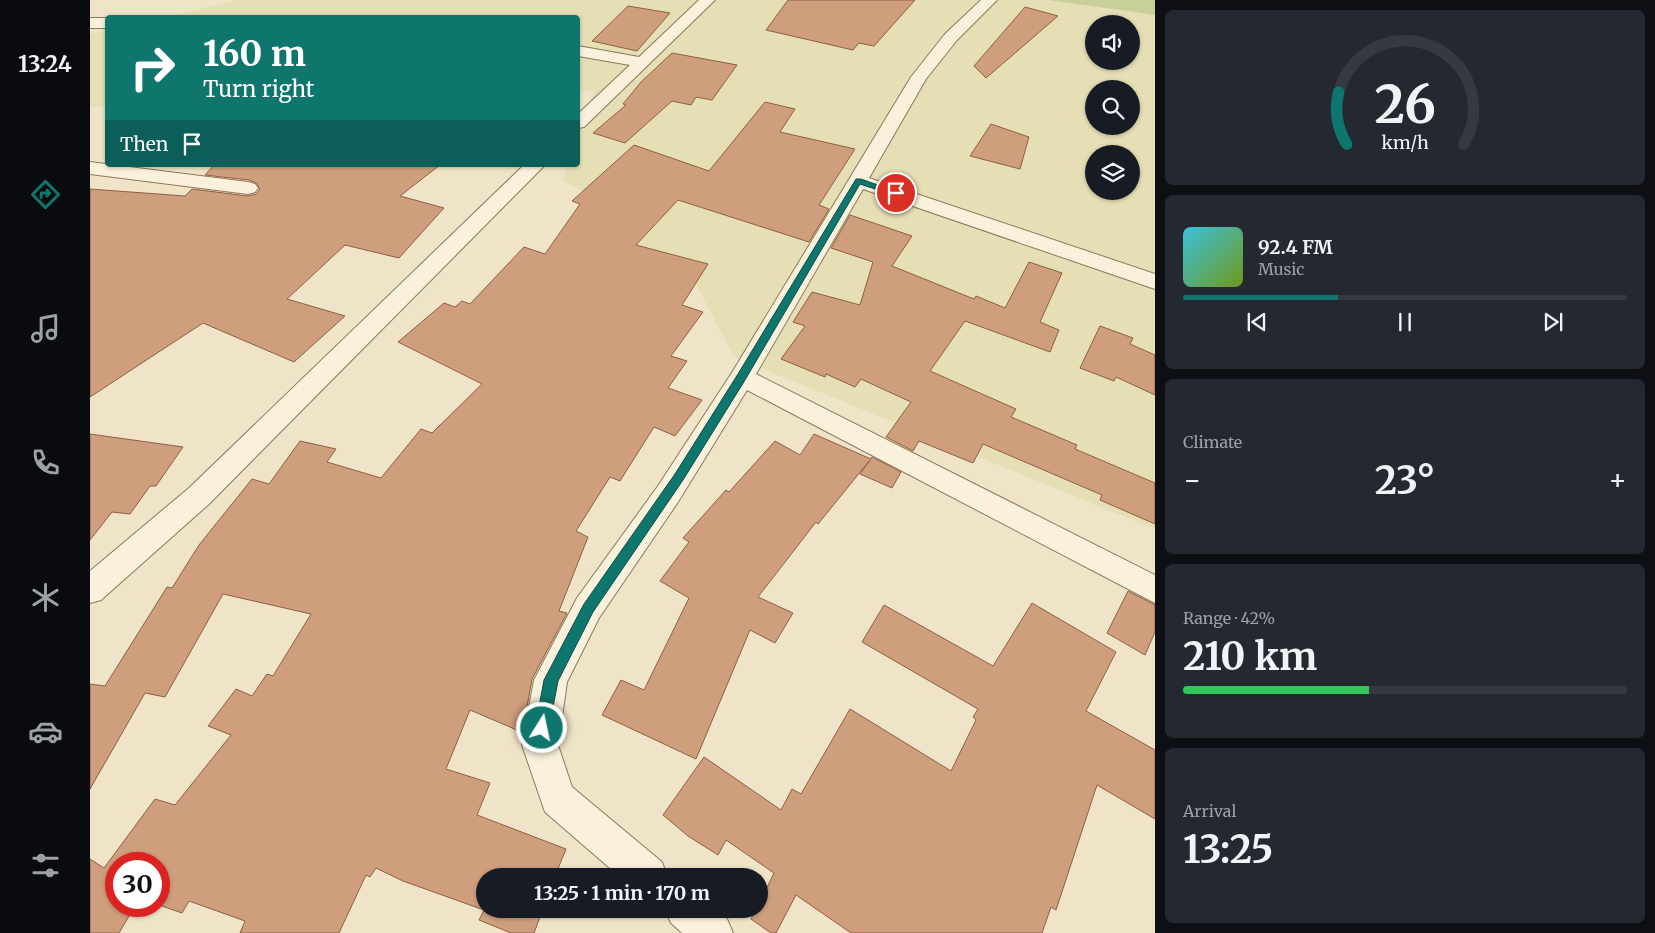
<!DOCTYPE html>
<meta charset="utf-8">
<style>
body{margin:0;font-family:Merriweather,serif;background:#242831;color:#f1f3f6;height:100vh;display:flex;flex-direction:column;font-size:19px;white-space:nowrap}
*{box-sizing:border-box;margin:0}
p{font-size:16px;color:#9ea1a6}
.icon{flex:none;width:28px;height:28px;fill:none;stroke:currentColor;stroke-width:2;stroke-linecap:round;stroke-linejoin:round}
.map{position:relative;flex:1;overflow:hidden}
.panel{display:flex;flex-direction:column;gap:10px;padding:10px;background:#0d0f14;width:500px}
.panel>*{flex:none}
.guide{position:absolute;left:15px;top:15px;width:475px;height:152px;border-radius:5px;box-shadow:0 1px 4px #0004;background:#0f766e;color:#fff;overflow:hidden}
.tools{position:absolute;left:995px;top:15px;display:grid;gap:10px}
.tools a{display:grid;place-items:center;width:55px;height:55px;border-radius:50%;background:#171b24;box-shadow:0 1px 4px #0004;font-size:25px}
.speed{position:absolute;left:15px;top:852px;display:flex;gap:10px;font-size:25px;font-weight:700;text-align:center}
.speed>*{display:grid;place-content:center;width:65px;height:65px;border-radius:50%;background:#171b24;box-shadow:0 1px 4px #0004;line-height:1}
.speed .limit{border:8px solid #d22;background:#fff;color:#111}
.pin{position:absolute;display:grid;place-items:center;width:42px;height:42px;color:#fff;margin:-21px;border:2px solid #fff;border-radius:50%;box-shadow:0 1px 5px #0007}
.me{position:absolute;width:55px;margin:-28px;rotate:10deg;stroke-linejoin:round;filter:drop-shadow(0 0 4px #0008)}
.turn{display:flex;align-items:center;gap:18px;height:105px;padding:0 15px;font-size:22px}
.turn .icon{width:65px;height:65px;stroke-width:2.5}
.turn b{display:block;font-size:35px;line-height:42px}
.then{display:flex;align-items:center;height:48px;padding:0 15px;background:#0003;gap:10px;font-size:19px}
.big{font-size:38px;font-weight:700;line-height:1.1}
.panel .widget{flex:1;display:flex;flex-direction:column;justify-content:center;gap:8px;min-width:0;padding:0 18px;border-radius:8px;background:#242831}
.panel .dial{align-items:center;gap:0}
.dial svg{height:130px;overflow:visible;fill:none;stroke:#363941;stroke-width:7;stroke-linecap:round;text-anchor:middle}
.dial text{fill:#f1f3f6;stroke:none}
.song{display:flex;align-items:center;gap:15px}
.cover{width:60px;height:60px;border-radius:8px;background:linear-gradient(135deg,hsl(190 70% 55%),hsl(80 70% 35%))}
.played{height:5px;border-radius:2px;background:linear-gradient(90deg,#0f766e 35%,#363941 35%)}
.keys{display:flex;justify-content:space-around;direction:ltr}
.heat{display:flex;justify-content:space-between;align-items:center;font-size:28px;direction:ltr}
.charge{height:8px;border-radius:4px;background:linear-gradient(90deg,#34c759 42%,#363941 0)}
.trip{position:absolute;left:386px;top:868px;width:292px;height:50px;border-radius:25px;background:#171b24;box-shadow:0 1px 4px #0004;font-weight:700;line-height:50px;text-align:center}
main{display:flex;flex:1;min-height:0}
.tabs{display:flex;flex-direction:column;width:90px;justify-content:space-around;align-items:center;background:#090b0e;color:#9ea1a6}
.tabs .icon{width:35px;height:35px}
.tabs .selected{color:#0f766e}
.tabs b{font-size:22px;color:#f1f3f6}
.map>svg:first-child{display:block}
.farmland{fill:#e6deb5;fill-rule:evenodd}
.green{fill:#c9cf9b}
.building{fill:#cf9f7d;stroke:#8d5f41}
.lines{fill:none;stroke-linecap:round;stroke-linejoin:round}
.minor-casing{stroke:#8d765c;stroke-width:2}
.minor{fill:#faf1dc;fill-rule:evenodd}
.route{fill:#0f766e;stroke:#0a4d48}
</style>
<main>
<nav class="tabs">
<b>13:24</b>
<svg class="icon selected" aria-label="directions" viewBox="0 0 24 24"><path d="M12 3l9 9-9 9-9-9zM9 14v-3h6M13 9l2 2-2 2"/></svg>
<svg class="icon" aria-label="music" viewBox="0 0 24 24"><path d="M9 18V5l10-2v13"/><circle cx="6" cy="18" r="3"/><circle cx="16" cy="16" r="3"/></svg>
<svg class="icon" aria-label="phone" viewBox="0 0 24 24"><path d="M5 4h4l2 5-3 2q2 4 5 5l2-3 5 2v4C11 20 4 13 5 4z"/></svg>
<svg class="icon" aria-label="climate" viewBox="0 0 24 24"><path d="M12 3v18M4 7l16 10M4 17L20 7"/></svg>
<svg class="icon" aria-label="car" viewBox="0 0 24 24"><path d="M5 17H2v-5l4-1 3-4h7l3 4 3 1v5h-3M9 17h6M6 11h13"/><circle cx="7" cy="17" r="2"/><circle cx="17" cy="17" r="2"/></svg>
<svg class="icon" aria-label="filters" viewBox="0 0 24 24"><path d="M4 7h16M4 17h16"/><circle cx="9" cy="7" r="2"/><circle cx="15" cy="17" r="2"/></svg>
</nav>
<div class="map">
<svg width="1065" height="933" viewBox="0 0 1065 933">
<rect width="100%" height="100%" fill="#f0e4c8"/>
<g class="farmland">
<path d="M147,0h811l107,15v514l-421,-172 -43,-82 -45,-14 -59,-67 -25,-14 5,-15h11v-29l16,-45h-16v-73h-416zM1004,24h37v37h-37zM1004,89h37v37h-37zM1004,154h37v37h-37z"/>
<polygon points="17,30 17,106 0,107 0,34"/>
</g>
<polygon class="green" points="958,0 1065,0 1065,15"/>
<g class="building">
<polygon points="698,0 825,0 784,46 769,43 763,50 676,30"/>
<polygon points="538,6 580,13 547,51 502,41"/>
<polygon points="935,7 968,16 896,78 884,66"/>
<polygon points="582,53 647,65 622,100 606,97 601,105 582,101 535,143 503,133 536,105 533,104 551,82"/>
<polygon points="675,102 705,109 690,132 765,149 729,205 739,209 719,242 588,200 546,245 618,264 592,305 613,312 581,356 597,361 578,388 612,400 585,436 564,427 530,481 520,477 486,531 498,537 469,611 477,613 442,679 436,712 427,730 380,710 356,769 400,783 387,815 476,849 465,876 395,876 395,909 453,909 444,933 421,933 389,920 394,910 313,881 286,868 280,877 276,875 249,933 150,933 155,921 99,901 92,913 69,905 69,864 26,864 26,906 45,906 29,933 0,933 0,859 14,868 65,799 85,805 141,735 118,726 146,689 162,696 177,674 183,676 221,614 133,594 75,697 55,693 0,789 0,684 15,686 77,587 82,588 109,545 162,479 179,484 210,441 246,449 237,462 291,478 331,429 342,433 392,384 308,342 354,303 365,307 372,301 380,304 434,247 455,254 490,204 482,201 544,145 619,171"/>
<polygon points="901,124 939,137 930,169 880,156"/>
<polygon points="124,165 350,165 310,196 354,208 309,258 255,245 197,299 255,316 204,362 113,323 0,397 0,189 95,196 102,189 158,196 166,194 170,189 166,183 159,180 115,175"/>
<polygon points="760,215 822,236 802,266 884,299 886,296 915,308 939,262 972,273 950,322 969,330 960,352 875,321 840,371 926,409 921,417 987,445 985,449 1065,483 1065,524 1010,500 1012,495 893,444 883,463 829,441 823,451 796,437 821,402 771,379 765,387 736,374 735,377 691,359 715,326 703,322 722,292 770,305 783,262 741,248"/>
<polygon points="1010,326 1043,338 1040,344 1065,355 1065,395 1026,377 1024,381 990,368"/>
<polygon points="0,434 93,447 66,486 60,486 40,514 22,512 0,540"/>
<polygon points="724,434 781,459 782,457 811,472 802,488 770,474 780,460 728,524 726,522 668,597 703,613 685,643 660,630 606,759 512,715 531,680 554,690 599,598 570,581 599,542 593,538 636,490 639,492 685,441 710,455"/>
<polygon points="1038,591 1065,605 1065,632 1055,655 1017,633"/>
<polygon points="942,603 1026,652 996,711 1065,750 1065,819 1007,785 966,910 961,907 952,933 761,933 706,895 686,933 681,933 661,919 666,909 670,909 670,902 684,873 636,840 628,855 598,836 573,815 614,757 691,810 702,789 711,794 760,709 861,771 886,720 883,717 888,709 772,642 794,605 903,666"/>
</g>
<g class="lines">
<defs>
<g id="minor">
<polygon points="609,0 625,0 494,127 488,128 488,114 540,65 488,56 488,46 549,57"/>
<polygon points="891,0 907,0 867,40 836,79 779,178 1065,274 1065,289 773,189 666,374 1065,575 1065,603 657,390 588,502 509,618 477,682 468,745 482,787 572,862 577,876 529,876 455,812 432,745 444,680 487,598 568,486 643,371 821,77 855,34"/>
<rect x="0" y="18" width="18" height="10"/>
<polygon points="0,162 158,182 165,184 168,188 165,192 158,194 0,174"/>
<polygon points="434,165 455,165 119,504 11,600 0,603 0,571 99,488"/>
<polygon points="575,909 625,909 637,919 643,933 592,933 581,923"/>
</g>
</defs>
<use href="#minor" class="minor-casing"/>
<use href="#minor" class="minor"/>
</g>
<polygon class="route" points="766,179 771,179 810,193 806,196 770,184 655,380 593,480 503,612 468,681 458,733 452,735 447,733 445,728 454,680 494,604 585,474 648,374"/>
</svg>
<div class="tools">
<a><svg class="icon" aria-label="sound" viewBox="0 0 24 24"><path d="M4 9h4l5-4v14l-5-4H4zM17 9q2 3 0 6"/></svg></a>
<a><svg class="icon" aria-label="search" viewBox="0 0 24 24"><circle cx="10" cy="10" r="6"/><path d="M15 15l6 6"/></svg></a>
<a><svg class="icon" aria-label="layers" viewBox="0 0 24 24"><path d="M12 4l9 5-9 5-9-5zM3 14l9 5 9-5"/></svg></a>
</div>
<div class="speed"><div class="limit">30</div></div>
<div class="pin" style="left:806px;top:193px;background:#d93025"><svg class="icon" aria-label="arrive" viewBox="0 0 24 24"><path d="M6 21V4h12l-3 4 3 4H6"/></svg></div>
<svg class="me" style="left:452px;top:728px" viewBox="-20 -20 40 40"><circle r="17" fill="#0f766e" stroke="#fff" stroke-width="3"/><path d="M0-11L8 9 0 5-8 9z" fill="#fff"/></svg>
<div class="trip">13:25 · 1 min · 170 m</div>
<div class="guide">
<div class="turn"><svg class="icon" aria-label="right" viewBox="0 0 24 24"><path d="M7 20v-9h11M14 6l5 5-5 5"/></svg><div><b>160 m</b>Turn right</div></div>
<div class="then">Then<svg class="icon" aria-label="arrive" viewBox="0 0 24 24"><path d="M6 21V4h12l-3 4 3 4H6"/></svg></div>
</div>
</div>
<section class="panel">
<div class="widget dial"><svg viewBox="0 0 100 80">
<path d="M14 69A42 42 0 1 1 86 69"/>
<path d="M14 69A42 42 0 0 1 9 37" stroke="#0f766e"/>
<text x="50" y="56" font-size="32" font-weight="700">26</text>
<text x="50" y="72" font-size="11">km/h</text>
</svg></div>
<div class="widget">
<div class="song"><i class="cover"></i><div><b>92.4 FM</b><p>Music</p></div></div>
<div class="played"></div>
<div class="keys"><svg class="icon" aria-label="previous" viewBox="0 0 24 24"><path d="M18 5L8 12l10 7zM5 5v14"/></svg><svg class="icon" aria-label="pause" viewBox="0 0 24 24"><path d="M8 5v14M16 5v14"/></svg><svg class="icon" aria-label="next" viewBox="0 0 24 24"><path d="M6 5l10 7-10 7zM19 5v14"/></svg></div>
</div>
<div class="widget"><p>Climate</p>
<div class="heat"><a>−</a><b class="big">23°</b><a>+</a></div>
</div>
<div class="widget"><p>Range · 42%</p><b class="big">210 km</b><div class="charge"></div></div>
<div class="widget"><p>Arrival</p><b class="big">13:25</b></div>
</section>
</main>
